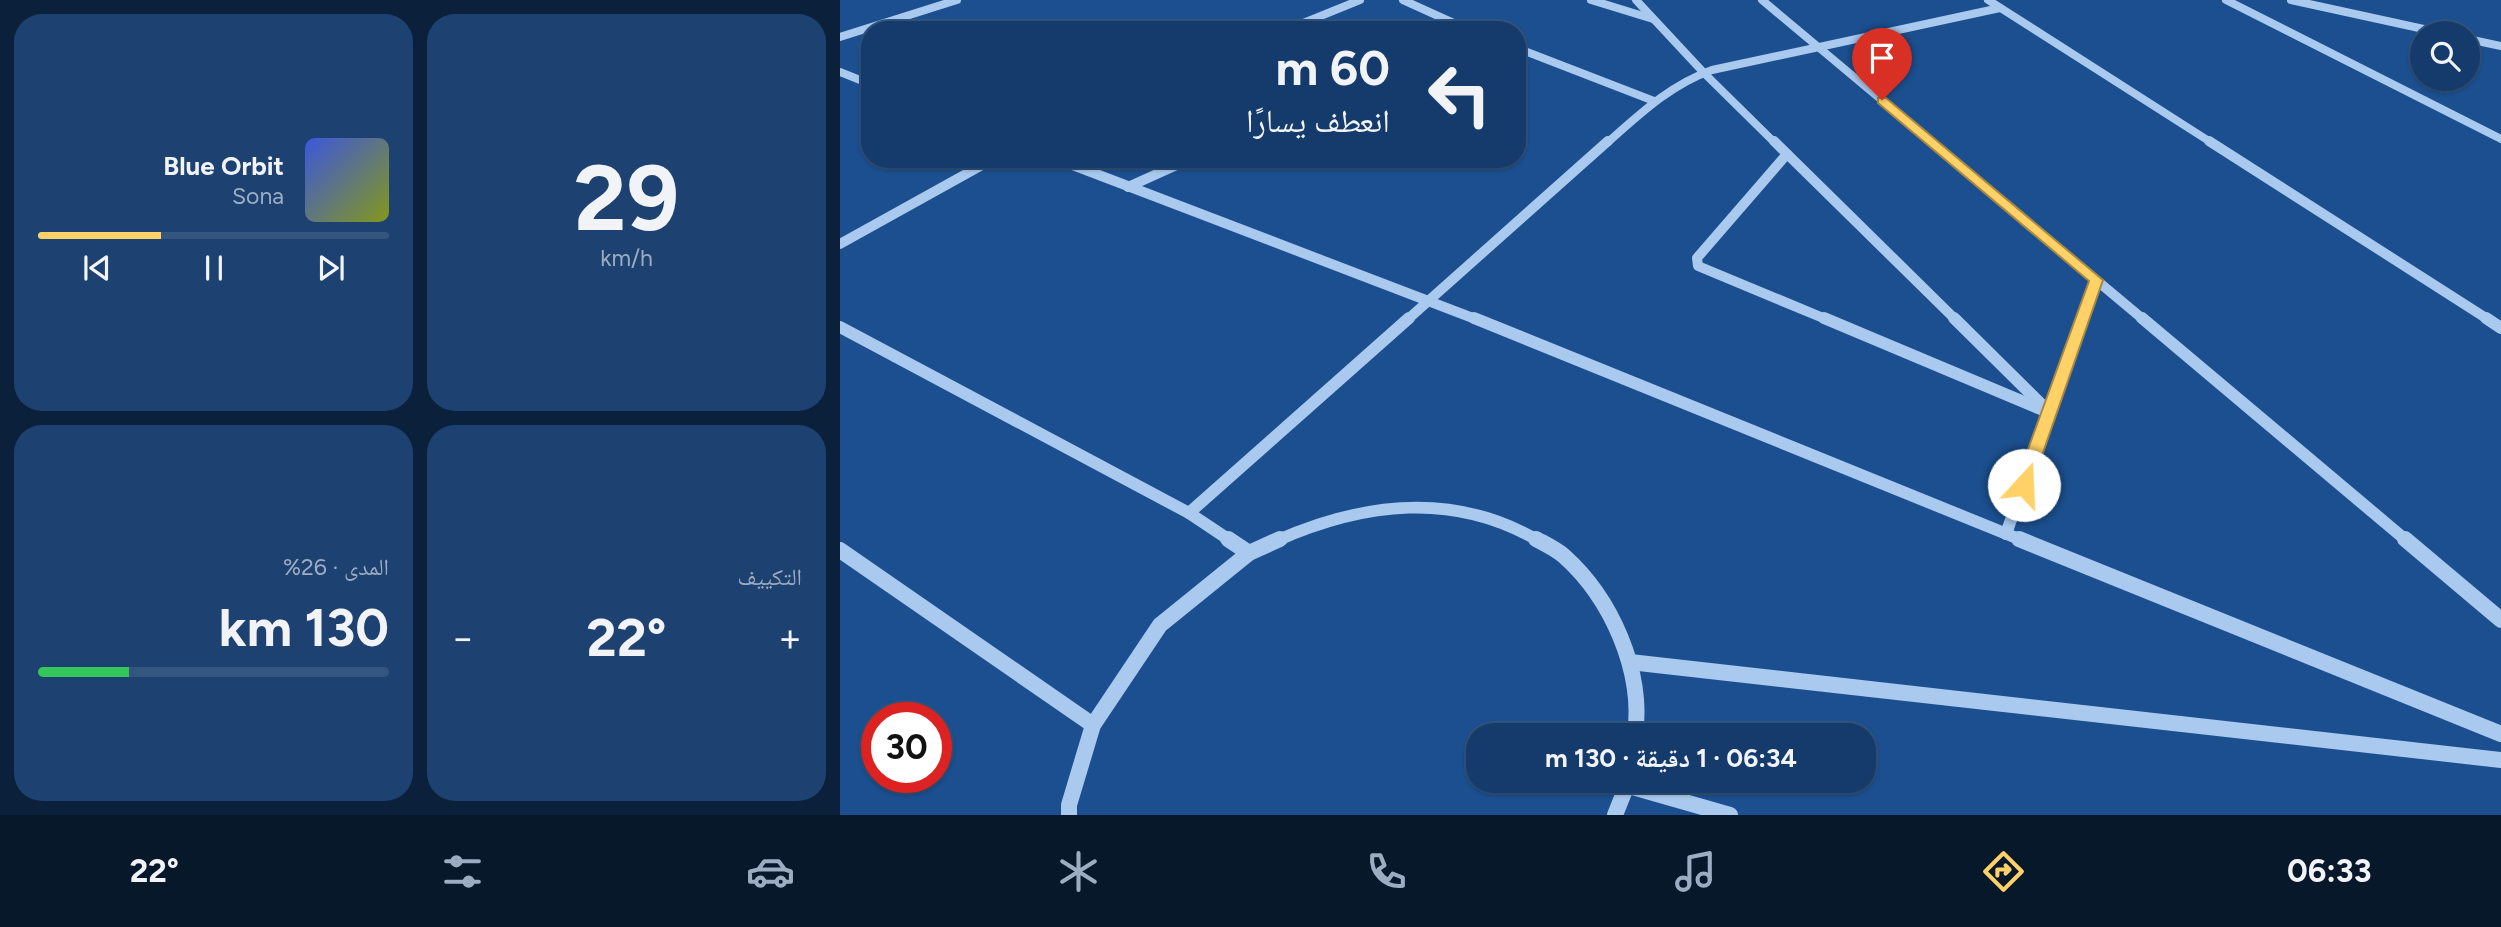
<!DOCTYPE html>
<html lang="ar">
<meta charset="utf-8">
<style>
body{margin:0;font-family:Figtree,"Noto Naskh Arabic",sans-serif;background:#1d4271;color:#f1f3f6;direction:rtl;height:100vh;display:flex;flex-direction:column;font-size:26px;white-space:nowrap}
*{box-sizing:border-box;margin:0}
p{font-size:23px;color:#9dadc1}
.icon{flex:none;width:38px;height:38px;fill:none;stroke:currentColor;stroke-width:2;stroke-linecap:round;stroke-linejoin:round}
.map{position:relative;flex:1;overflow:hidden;direction:ltr}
.side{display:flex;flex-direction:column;gap:14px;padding:14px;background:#0b203b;width:840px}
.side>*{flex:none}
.top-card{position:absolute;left:21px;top:21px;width:665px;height:147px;border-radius:28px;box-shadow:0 2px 5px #0004,0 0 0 2px #33557e;direction:rtl;background:#143b6b;color:#f1f3f6;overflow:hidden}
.tools{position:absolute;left:1570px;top:21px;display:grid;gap:14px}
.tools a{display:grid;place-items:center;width:70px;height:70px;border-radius:50%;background:#143b6b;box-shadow:0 2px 5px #0004,0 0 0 2px #33557e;font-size:35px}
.speed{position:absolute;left:21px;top:702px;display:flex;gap:14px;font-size:35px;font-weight:700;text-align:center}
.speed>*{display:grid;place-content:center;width:91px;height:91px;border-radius:50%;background:#143b6b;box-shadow:0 2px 5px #0004,0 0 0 2px #33557e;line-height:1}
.speed .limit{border:10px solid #d22;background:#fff;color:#111}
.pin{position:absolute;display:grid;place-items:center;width:60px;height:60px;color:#fff;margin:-72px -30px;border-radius:50% 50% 50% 0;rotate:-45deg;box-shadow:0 0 7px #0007}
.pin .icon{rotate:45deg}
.me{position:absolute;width:77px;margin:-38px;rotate:20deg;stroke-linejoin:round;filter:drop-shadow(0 0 5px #0008)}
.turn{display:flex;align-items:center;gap:24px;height:147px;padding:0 21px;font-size:32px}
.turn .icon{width:91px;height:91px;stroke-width:2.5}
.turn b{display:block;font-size:49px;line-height:60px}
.big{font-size:52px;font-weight:700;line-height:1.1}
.side .tile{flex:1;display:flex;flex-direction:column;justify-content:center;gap:10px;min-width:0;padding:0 24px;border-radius:28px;background:#1d4271}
.side .dial{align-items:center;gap:0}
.dial b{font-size:91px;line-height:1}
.song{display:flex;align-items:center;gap:21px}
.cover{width:84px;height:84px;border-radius:10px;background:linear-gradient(135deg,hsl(230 70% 55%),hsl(70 70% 35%))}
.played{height:7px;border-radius:4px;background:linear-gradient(90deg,#ffd166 35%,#33557e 35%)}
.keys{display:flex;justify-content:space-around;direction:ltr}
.heat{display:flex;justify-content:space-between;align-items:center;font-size:38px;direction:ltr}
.charge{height:10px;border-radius:5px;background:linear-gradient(90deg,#34c759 26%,#33557e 0)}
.side .tiles{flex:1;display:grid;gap:14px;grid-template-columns:repeat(2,1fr)}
.trip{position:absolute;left:626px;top:723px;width:410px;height:70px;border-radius:28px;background:#143b6b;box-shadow:0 2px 5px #0004,0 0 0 2px #33557e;font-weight:700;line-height:70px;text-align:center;direction:rtl}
.menu{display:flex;height:112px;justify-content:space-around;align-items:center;background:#08182b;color:#9dadc1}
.menu .icon{width:49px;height:49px}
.menu .selected{color:#ffd166}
.menu b{font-size:32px;color:#f1f3f6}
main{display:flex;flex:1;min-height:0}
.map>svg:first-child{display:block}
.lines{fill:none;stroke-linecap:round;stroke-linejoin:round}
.minor-far3{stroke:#a9c9ee;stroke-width:8}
.minor-far2{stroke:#a9c9ee;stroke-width:10}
.minor-far1{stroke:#a9c9ee;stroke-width:12}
.minor{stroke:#a9c9ee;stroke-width:16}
.route{fill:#ffd166;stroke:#a68842;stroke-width:2}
</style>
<main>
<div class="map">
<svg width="1661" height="815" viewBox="0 0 1661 815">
<rect width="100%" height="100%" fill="#1b4f8f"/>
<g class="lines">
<g class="minor-far3">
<polyline points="563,0 629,30"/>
<polyline points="751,0 813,19"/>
<polyline points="796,0 864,73 935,143"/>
<polyline points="922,0 1093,143"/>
<polyline points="1148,0 1372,143"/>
<polyline points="1386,0 1661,139"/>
<polyline points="1451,0 1602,33"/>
<polyline points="446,30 520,0"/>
<polyline points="0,37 117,0"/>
<polyline points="1628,39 1661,46"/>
<polyline points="677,48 814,101"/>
<polyline points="0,72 30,84"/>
<path d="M767,143c33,-29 63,-58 105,-73l288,-62"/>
</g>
<g class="minor-far2">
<polyline points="934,141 1116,320"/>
<polyline points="1090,141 1304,320"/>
<polyline points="1369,141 1649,320"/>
<polyline points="947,154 857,258 858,266 988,320"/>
<polyline points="217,159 638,320"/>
<polyline points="288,187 350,159"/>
<polyline points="0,244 153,159"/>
<polyline points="567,320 768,141"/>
<polyline points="1242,320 1256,280"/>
</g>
<g class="minor-far1">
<polyline points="634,318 1184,541"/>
<polyline points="984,318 1203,410"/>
<polyline points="1114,318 1210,413"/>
<polyline points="1302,318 1567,541"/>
<polyline points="1646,318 1661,328"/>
<polyline points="0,327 349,513 391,541"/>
<polyline points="349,513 569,318"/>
<polyline points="1166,534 1242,318"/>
<path d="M436,541c88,-39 178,-50 263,0"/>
</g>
<g class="minor">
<polyline points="388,539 409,553"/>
<path d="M696,539c9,5 20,10 28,17 47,42 80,115 71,179"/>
<polyline points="1179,539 1661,734"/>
<polyline points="1565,539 1661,620"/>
<polyline points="0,550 253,725"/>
<polyline points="790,662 1661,760"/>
<polyline points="789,786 890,815"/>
<polyline points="229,815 229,805 253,725 320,625 409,553 440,539"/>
<polyline points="775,815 789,780"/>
</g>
</g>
<polygon class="route" points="1038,98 1046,98 1263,280 1190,490 1177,490 1175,485 1249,281 1038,103"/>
</svg>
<div class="tools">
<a><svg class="icon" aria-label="search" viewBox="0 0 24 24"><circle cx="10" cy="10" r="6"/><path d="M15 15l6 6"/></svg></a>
</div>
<div class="speed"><div class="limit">30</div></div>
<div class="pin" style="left:1042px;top:100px;background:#d93025"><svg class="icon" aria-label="arrive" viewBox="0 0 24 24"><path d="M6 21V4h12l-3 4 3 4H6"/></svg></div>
<svg class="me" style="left:1184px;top:485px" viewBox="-20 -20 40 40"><circle r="19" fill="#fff"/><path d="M0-13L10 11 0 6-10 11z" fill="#ffd166"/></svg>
<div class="trip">06:34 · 1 دقيقة · 130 m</div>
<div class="top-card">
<div class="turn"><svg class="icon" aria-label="left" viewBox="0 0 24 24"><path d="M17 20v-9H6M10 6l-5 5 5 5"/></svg><div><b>60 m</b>انعطف يسارًا</div></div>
</div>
</div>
<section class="side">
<div class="tiles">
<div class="tile dial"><b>29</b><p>km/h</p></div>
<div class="tile">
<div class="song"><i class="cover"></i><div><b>Blue Orbit</b><p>Sona</p></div></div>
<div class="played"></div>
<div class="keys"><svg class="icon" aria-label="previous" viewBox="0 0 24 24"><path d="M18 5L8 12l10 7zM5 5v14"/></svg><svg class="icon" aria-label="pause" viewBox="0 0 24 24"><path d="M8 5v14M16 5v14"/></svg><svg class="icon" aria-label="next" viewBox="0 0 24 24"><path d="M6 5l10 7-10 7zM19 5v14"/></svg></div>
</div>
<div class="tile"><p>التكييف</p>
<div class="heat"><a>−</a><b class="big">22°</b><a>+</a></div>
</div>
<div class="tile"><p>المدى · 26%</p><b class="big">130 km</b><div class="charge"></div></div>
</div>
</section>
</main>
<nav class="menu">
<b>06:33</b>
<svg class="icon selected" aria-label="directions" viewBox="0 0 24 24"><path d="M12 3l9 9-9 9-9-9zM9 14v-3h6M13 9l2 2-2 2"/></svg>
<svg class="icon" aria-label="music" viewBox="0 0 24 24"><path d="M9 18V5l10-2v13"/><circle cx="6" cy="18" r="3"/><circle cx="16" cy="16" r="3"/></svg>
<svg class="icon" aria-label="phone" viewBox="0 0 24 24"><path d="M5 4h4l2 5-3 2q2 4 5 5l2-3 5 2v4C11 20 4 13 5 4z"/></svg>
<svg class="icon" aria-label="climate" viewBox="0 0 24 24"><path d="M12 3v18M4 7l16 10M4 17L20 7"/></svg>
<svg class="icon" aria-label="car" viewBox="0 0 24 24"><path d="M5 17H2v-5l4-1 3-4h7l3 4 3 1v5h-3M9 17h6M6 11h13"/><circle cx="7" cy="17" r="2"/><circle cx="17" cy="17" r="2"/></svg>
<svg class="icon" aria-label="filters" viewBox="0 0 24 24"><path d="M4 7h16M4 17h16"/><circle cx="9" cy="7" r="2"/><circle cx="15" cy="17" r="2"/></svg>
<b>22°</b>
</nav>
